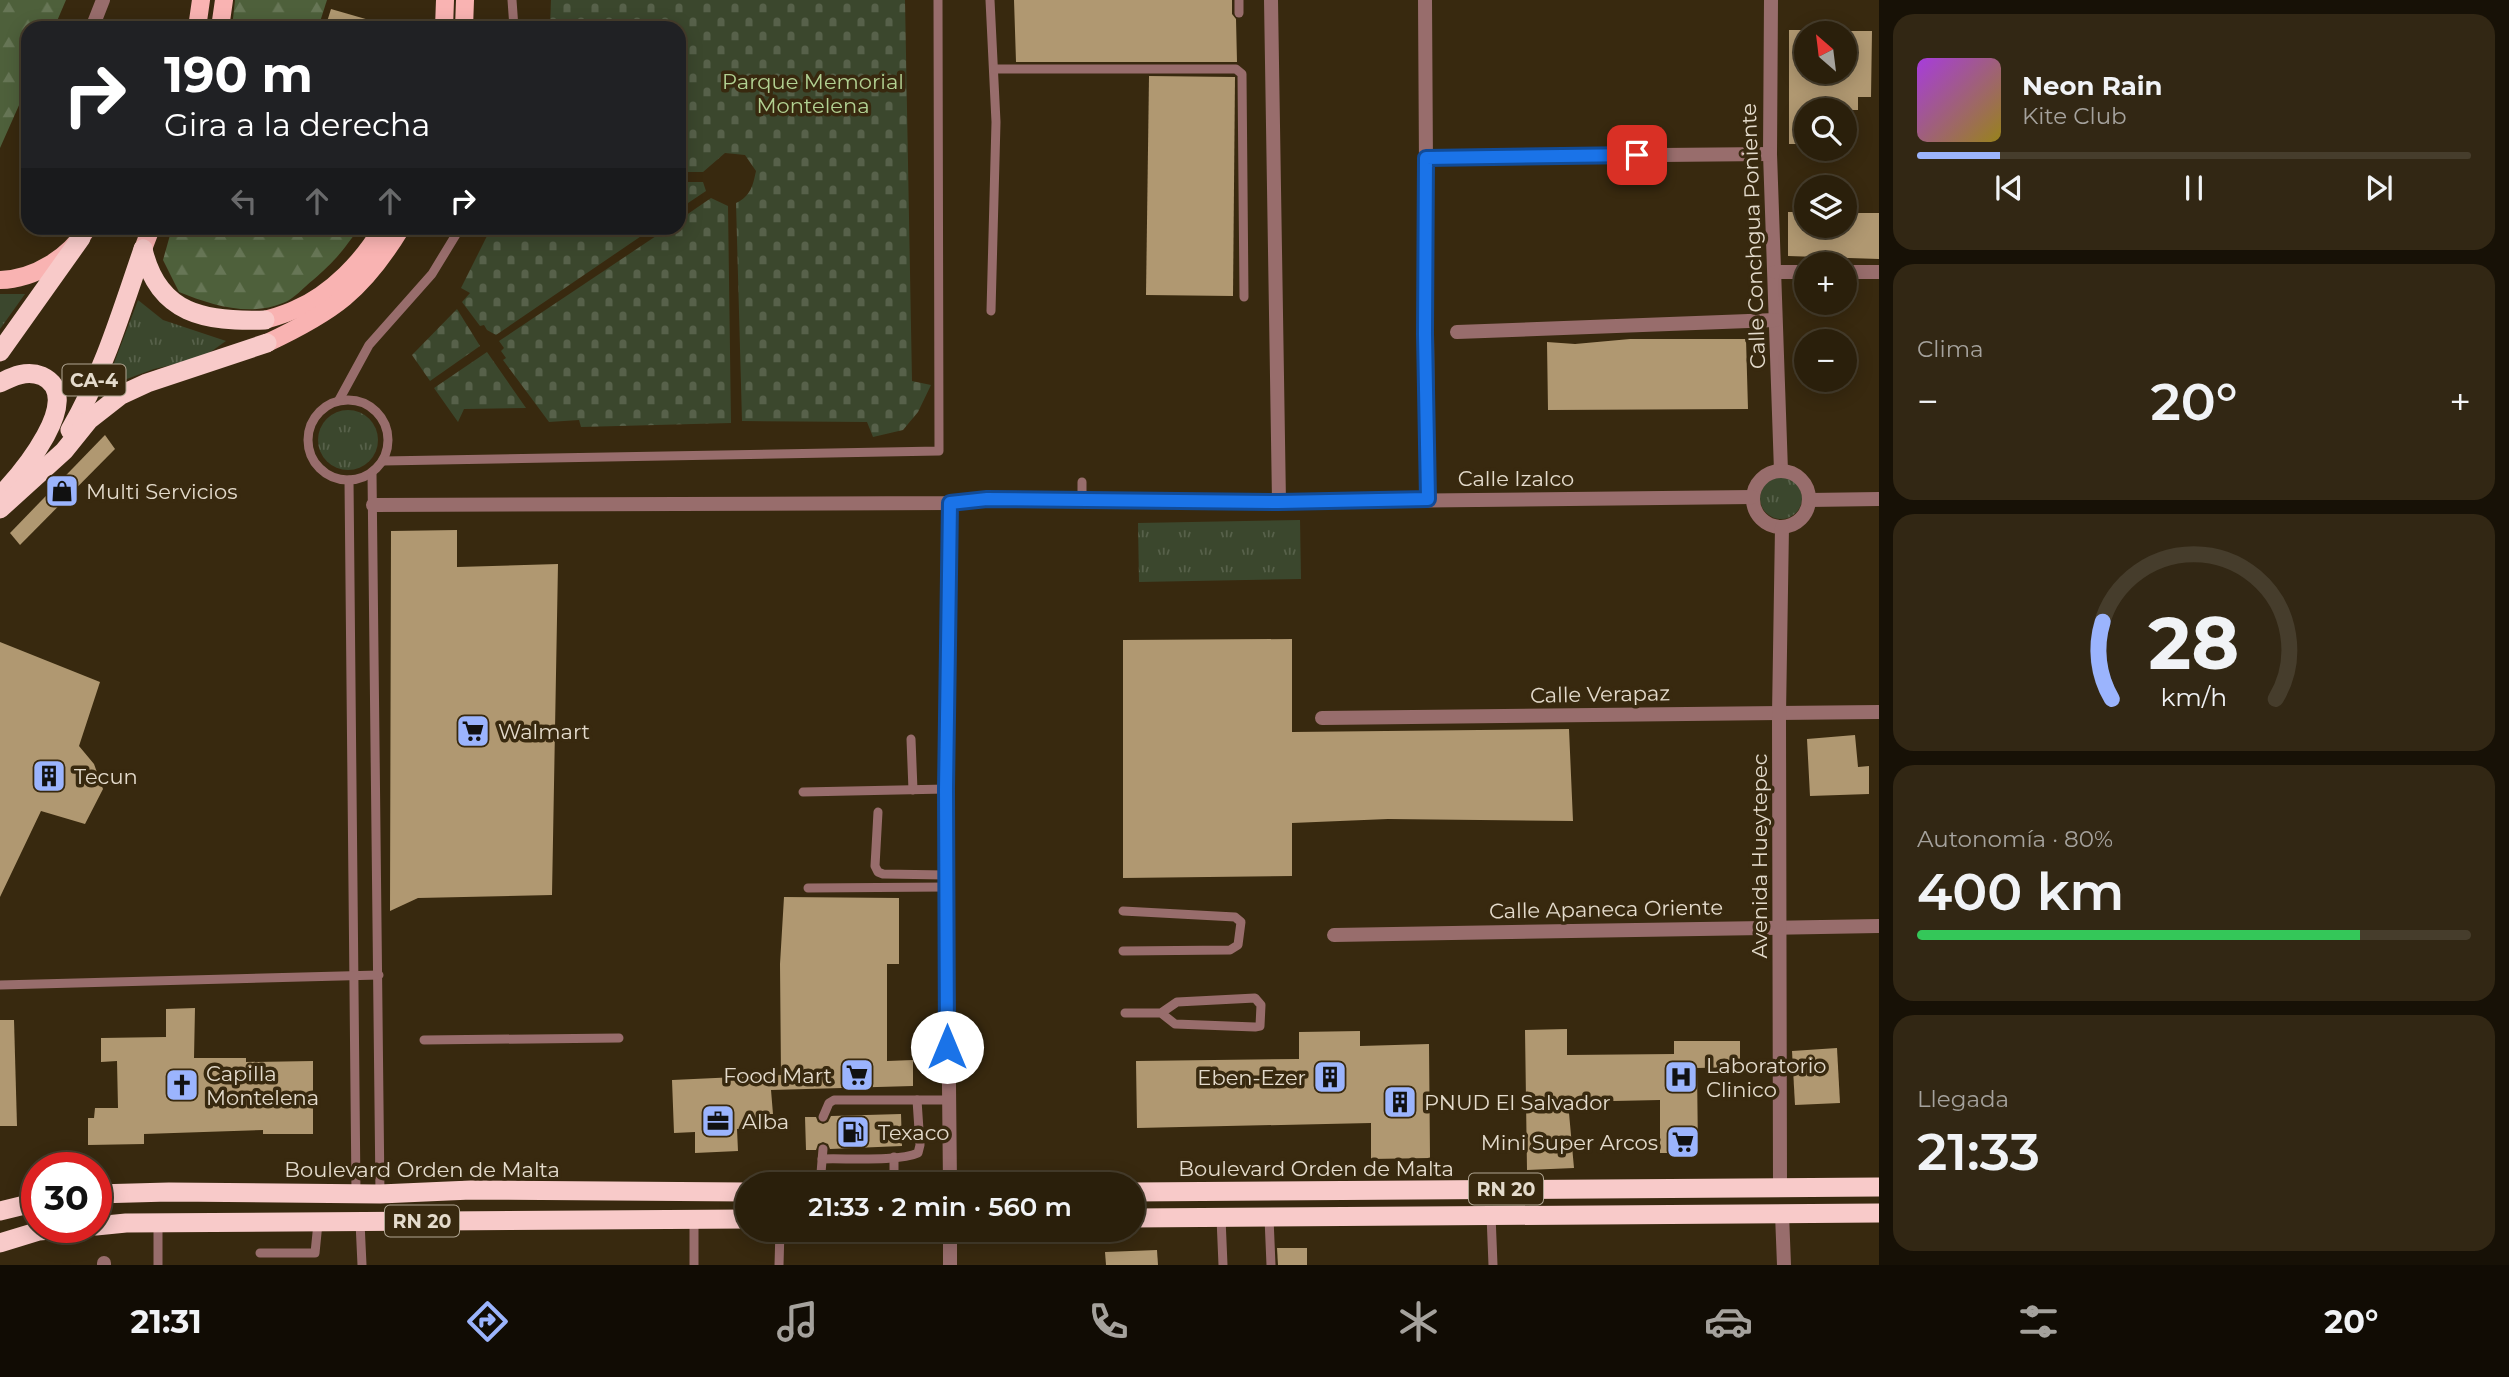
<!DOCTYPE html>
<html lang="es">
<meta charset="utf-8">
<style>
body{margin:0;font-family:Montserrat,sans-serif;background:#322714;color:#f1f3f6;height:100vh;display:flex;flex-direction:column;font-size:26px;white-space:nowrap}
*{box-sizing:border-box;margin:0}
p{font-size:23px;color:#a5a29d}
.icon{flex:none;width:38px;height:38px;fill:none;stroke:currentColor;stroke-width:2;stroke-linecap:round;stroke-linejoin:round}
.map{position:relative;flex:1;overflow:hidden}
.details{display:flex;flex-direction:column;gap:14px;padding:14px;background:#171106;width:630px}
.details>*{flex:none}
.banner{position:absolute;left:21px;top:21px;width:665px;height:214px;border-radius:21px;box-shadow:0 4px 18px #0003,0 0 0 2px #463d2c;background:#202124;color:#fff;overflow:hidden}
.needle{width:46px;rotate:332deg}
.buttons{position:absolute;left:1794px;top:21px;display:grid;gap:14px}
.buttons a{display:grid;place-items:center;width:63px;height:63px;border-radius:50%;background:#2a1f0b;box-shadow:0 4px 18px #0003,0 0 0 2px #463d2c;font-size:35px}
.speed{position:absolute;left:21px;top:1152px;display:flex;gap:14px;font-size:35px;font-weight:700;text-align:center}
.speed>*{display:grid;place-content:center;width:91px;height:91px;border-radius:50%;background:#2a1f0b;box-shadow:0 4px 18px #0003,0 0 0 2px #463d2c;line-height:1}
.speed .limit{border:10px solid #d22;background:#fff;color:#111}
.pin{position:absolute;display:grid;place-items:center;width:60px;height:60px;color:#fff;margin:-30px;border-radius:14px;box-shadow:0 4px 10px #0006}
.me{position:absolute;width:77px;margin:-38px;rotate:0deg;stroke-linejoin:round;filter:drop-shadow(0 0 5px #0008)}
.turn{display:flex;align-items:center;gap:24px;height:147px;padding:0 28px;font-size:32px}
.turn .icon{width:91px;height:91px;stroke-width:2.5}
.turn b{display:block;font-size:49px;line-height:60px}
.lanes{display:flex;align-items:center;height:66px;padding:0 28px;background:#0003;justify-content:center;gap:35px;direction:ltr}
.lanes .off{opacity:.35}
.big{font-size:52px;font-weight:600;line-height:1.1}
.details .tile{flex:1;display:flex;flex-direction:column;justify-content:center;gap:10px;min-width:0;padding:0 24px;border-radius:21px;background:#322714}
.details .dial{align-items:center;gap:0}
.dial svg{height:182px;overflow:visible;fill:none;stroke:#463d2c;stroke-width:7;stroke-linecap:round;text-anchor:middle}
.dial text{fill:#f1f3f6;stroke:none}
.song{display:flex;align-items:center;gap:21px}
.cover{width:84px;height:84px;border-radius:10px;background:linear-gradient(135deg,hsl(280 70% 55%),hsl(50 70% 35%))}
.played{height:7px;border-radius:4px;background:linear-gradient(90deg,#9bb4fd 15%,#463d2c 15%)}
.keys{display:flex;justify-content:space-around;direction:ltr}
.heat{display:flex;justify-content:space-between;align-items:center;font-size:38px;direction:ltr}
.charge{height:10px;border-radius:5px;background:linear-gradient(90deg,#34c759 80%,#463d2c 0)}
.trip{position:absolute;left:735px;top:1172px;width:410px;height:70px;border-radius:35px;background:#2a1f0b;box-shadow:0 4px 18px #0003,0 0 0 2px #463d2c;font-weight:600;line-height:70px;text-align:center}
.tab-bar{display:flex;height:112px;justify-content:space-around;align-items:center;background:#110c04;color:#a5a29d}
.tab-bar .icon{width:49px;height:49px}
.tab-bar .on{color:#9bb4fd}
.tab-bar b{font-size:32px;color:#f1f3f6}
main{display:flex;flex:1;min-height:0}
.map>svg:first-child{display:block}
.grass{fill:url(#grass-tufts)}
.forest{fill:url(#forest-firs)}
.cemetery{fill:url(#cemetery-stones)}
.building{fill:#b09871}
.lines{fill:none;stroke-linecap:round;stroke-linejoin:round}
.service{stroke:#986d6c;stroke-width:9}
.minor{stroke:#986d6c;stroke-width:14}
.primary{stroke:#f9b3b2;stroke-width:18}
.trunk{stroke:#f8cac9;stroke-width:19}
.route-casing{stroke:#114b97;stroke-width:18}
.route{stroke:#1a73e8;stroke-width:12}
.labels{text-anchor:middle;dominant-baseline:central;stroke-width:7;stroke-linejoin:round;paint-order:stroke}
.shield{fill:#38290f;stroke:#b0a693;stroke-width:2}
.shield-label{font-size:19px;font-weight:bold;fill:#e4dbcc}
.park-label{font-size:21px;fill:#b2d192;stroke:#38290f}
.street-label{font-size:21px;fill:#e4dbcc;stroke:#38290f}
.poi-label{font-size:21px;fill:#e4dbcc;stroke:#38290f;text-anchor:start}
</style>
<main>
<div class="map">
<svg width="1879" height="1265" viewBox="0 0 1879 1265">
<defs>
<pattern id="grass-tufts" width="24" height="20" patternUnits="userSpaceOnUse" patternTransform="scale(1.75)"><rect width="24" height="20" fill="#3b472d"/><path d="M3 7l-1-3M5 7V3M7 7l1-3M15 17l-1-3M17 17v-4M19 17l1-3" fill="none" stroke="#57614a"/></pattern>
<pattern id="forest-firs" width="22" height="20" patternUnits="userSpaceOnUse" patternTransform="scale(1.75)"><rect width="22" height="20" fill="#4e603b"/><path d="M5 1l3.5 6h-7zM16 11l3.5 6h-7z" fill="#677656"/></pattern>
<pattern id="cemetery-stones" width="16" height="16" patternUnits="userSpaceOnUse" patternTransform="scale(1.75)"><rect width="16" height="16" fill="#3b472d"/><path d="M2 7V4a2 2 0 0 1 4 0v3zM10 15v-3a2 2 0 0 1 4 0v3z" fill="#57614a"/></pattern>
</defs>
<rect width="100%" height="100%" fill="#38290f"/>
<g class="grass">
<polygon points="0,294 25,294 0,329"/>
<polygon points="138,300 163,320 226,341 202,358 154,369 105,387"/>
<circle cx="348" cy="440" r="30"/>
<circle cx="1781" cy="498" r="21"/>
<polygon points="1300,520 1301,579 1139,582 1138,523"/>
</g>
<g class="forest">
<polygon points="0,0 66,0 54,28 28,28 28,85 0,148"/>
<polygon points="235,0 327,0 318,28 232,28"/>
<path d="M172,228h187c-16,23 -25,34 -46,52 -9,7 -19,19 -30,23 -34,14 -72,2 -104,-11l-16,-32z"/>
</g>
<g class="cemetery">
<path d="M551,0h354l7,381 19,4 -13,27 -15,18 -30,7 -6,-15 -125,-1 -6,-218c15,-7 17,-18 20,-32l-11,-16 -20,-2 -22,19h-24v-144h-129z"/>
<polygon points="679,182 703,182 706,191 679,209"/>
<polygon points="711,198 728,206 731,423 581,427 579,420 549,422 503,360 506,358 501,351 504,348 499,341 668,228 679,228 679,220"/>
<polygon points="491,228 653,228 496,335 487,330 484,325 480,326 462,302 470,293 461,288"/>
<polygon points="457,309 480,346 430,381 412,355"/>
<polygon points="487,352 526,408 464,409 458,422 434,388"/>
</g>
<g class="building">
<polygon points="1014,0 1232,0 1232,14 1236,19 1237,62 1016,62"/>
<polygon points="331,9 383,24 382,28 325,28"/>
<polygon points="1789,30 1806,30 1806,72 1844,72 1844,31 1872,31 1871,97 1858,97 1858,110 1806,110 1806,144 1789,144"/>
<polygon points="1149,76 1235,77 1233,296 1146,295"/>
<polygon points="1788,212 1806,212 1806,226 1844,226 1844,213 1879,213 1879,259 1788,256"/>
<polygon points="1630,339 1746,339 1748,409 1548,410 1547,342 1575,344"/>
<polygon points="105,435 115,449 20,545 10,533"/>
<polygon points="457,530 457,567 558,564 552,895 418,898 390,911 391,531"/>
<polygon points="1292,639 1292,732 1569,729 1573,821 1388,819 1292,823 1292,876 1123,878 1123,640"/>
<polygon points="0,642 100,682 79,746 94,764 103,789 85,824 41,811 0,897"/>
<polygon points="1855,735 1858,767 1869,766 1869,794 1810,796 1807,739"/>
<polygon points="784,897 899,898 899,964 887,964 887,1061 913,1060 913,1086 771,1090 773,1114 761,1114 762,1128 737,1129 738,1151 695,1153 695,1132 674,1133 672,1080 781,1075 780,964"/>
<polygon points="195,1008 194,1058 246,1058 246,1062 313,1061 313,1134 263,1134 263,1130 144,1134 144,1144 88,1145 88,1118 94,1118 95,1108 118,1108 117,1061 101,1062 101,1038 166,1037 166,1009"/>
<polygon points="0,1020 14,1020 17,1126 0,1126"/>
<polygon points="1567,1029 1567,1055 1674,1054 1674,1041 1740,1041 1740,1067 1697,1068 1698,1153 1660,1153 1660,1100 1568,1102 1574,1168 1527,1170 1525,1030"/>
<polygon points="1360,1031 1360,1046 1429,1044 1430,1158 1371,1159 1371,1123 1137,1128 1136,1061 1299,1059 1299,1032"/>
<polygon points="1837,1048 1840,1103 1795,1105 1792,1051"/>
<polygon points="901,1114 902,1146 830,1149 828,1144 823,1142 818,1144 816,1150 806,1150 805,1117 816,1117 818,1122 823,1124 828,1122 831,1116"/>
<polygon points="1277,1248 1307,1248 1307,1265 1278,1265"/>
<polygon points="1157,1250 1158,1265 1106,1265 1105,1252"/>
</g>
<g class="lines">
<g class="service">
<polyline points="512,0 514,28"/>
<polyline points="990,0 996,122 991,311"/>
<polyline points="1239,13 1239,0"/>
<polyline points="994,69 1236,69 1242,74 1244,297"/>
<circle cx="348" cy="440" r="40"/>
<polyline points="339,400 369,345 432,274 460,228"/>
<polyline points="383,461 939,451 938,0"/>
<polyline points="372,473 380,1194"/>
<polyline points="349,480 356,1193"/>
<polyline points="1082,501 1082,482"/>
<polyline points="911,739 913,790"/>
<polyline points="803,792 946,789"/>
<polyline points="878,812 875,866 878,872 883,874 946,875"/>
<polyline points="808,888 947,887"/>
<polyline points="1123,911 1235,917 1241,922 1238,945 1230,950 1123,951"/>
<polyline points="0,985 379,975"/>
<polyline points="1125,1013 1161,1013 1177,1002 1255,998 1261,1005 1260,1026 1255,1027 1175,1024 1161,1013"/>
<polyline points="424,1040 619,1038"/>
<polyline points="823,1117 829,1103 834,1100 947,1100"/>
<polyline points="894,1157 894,1185"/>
<path d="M822,1159c23,-1 77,3 96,-6l2,-8 -3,-45"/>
<polyline points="820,1185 823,1149"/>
<polyline points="1491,1215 1493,1265"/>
<polyline points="1221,1218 1223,1265"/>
<polyline points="1269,1218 1271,1265"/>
<polyline points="360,1222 362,1265"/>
<polyline points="158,1223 158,1265"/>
<polyline points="260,1253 315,1253 318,1223"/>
<polyline points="694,1265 694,1220"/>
<polyline points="779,1265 780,1230"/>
</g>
<g class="minor">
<polyline points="1271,0 1279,502"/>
<polyline points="1425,0 1428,499"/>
<polyline points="1771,0 1770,154 1781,471"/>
<polyline points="92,28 103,0"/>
<polyline points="1426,157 1770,154"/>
<polyline points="27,184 28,182"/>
<polyline points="1775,272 1806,272"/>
<polyline points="1844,272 1879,272"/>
<polyline points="1457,332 1775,320"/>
<circle cx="1781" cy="499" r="28"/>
<polyline points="1809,500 1879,499"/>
<polyline points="373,505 950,503 987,500 1279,502 1753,497"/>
<polyline points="1322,718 1879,712"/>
<polyline points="1334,935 1879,926"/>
<polyline points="950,1185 946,789 950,503"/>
<polyline points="1780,1186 1779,714 1782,527"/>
<polyline points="1782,1214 1784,1265"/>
<polyline points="104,1265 104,1263"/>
<polyline points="950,1265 950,1230"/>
</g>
<g class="primary">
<polyline points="197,28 201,0"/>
<polyline points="220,28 224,0"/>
<polyline points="444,28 445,0"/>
<polyline points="464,28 465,0"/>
<polyline points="143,249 151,228"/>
<path d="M0,280c36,-1 68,-23 88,-52"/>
<path d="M265,320c10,-3 21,-6 31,-11 35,-15 68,-49 86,-81"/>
<path d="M267,343c66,-31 96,-52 134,-115"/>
</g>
<g class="trunk">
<path d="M143,249c15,66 63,73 122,71"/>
<polyline points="0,352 81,238"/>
<path d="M0,383c13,-7 27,-13 42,-7 45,21 -22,99 -41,119"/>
<path d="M70,430c33,-56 52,-120 73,-181"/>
<polyline points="0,509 64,451 89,420 121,395 147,383 267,343"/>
<polyline points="1132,1192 1879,1187"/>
<polyline points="96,1194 169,1192 380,1194 471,1190 747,1192"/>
<polyline points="0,1211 37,1202"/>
<polyline points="1132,1218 1879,1213"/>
<polyline points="96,1226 126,1223 747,1219"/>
<polyline points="0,1243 39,1231 85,1227"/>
</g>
</g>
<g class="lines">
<defs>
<polyline id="route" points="947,1047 946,789 950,503 987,499 1279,502 1428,499 1425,334 1426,158 1637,155"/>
</defs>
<use href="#route" class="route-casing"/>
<use href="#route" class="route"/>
</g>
<defs>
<symbol id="shop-square" viewBox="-11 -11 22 22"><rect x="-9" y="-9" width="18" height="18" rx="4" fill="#9bb4fd" stroke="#38290f"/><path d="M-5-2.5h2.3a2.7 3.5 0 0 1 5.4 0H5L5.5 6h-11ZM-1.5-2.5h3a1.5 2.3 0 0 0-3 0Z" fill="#111"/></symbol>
<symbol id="supermarket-square" viewBox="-11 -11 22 22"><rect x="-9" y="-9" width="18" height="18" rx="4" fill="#9bb4fd" stroke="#38290f"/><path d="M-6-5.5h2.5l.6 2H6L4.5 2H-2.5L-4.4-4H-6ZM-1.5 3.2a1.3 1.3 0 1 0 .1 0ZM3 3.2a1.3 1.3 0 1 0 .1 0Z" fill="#111"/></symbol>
<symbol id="building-square" viewBox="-11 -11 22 22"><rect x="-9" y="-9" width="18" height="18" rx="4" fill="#9bb4fd" stroke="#38290f"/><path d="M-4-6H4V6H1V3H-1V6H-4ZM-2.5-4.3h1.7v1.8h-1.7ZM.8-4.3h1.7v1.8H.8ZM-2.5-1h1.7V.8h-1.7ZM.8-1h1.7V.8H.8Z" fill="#111"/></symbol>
<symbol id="hospital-square" viewBox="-11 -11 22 22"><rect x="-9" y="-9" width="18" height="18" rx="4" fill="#9bb4fd" stroke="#38290f"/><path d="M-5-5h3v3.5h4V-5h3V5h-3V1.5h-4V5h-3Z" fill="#111"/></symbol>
<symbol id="church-square" viewBox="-11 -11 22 22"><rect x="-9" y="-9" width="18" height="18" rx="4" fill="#9bb4fd" stroke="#38290f"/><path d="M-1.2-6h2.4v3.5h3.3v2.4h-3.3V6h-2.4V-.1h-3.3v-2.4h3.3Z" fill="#111"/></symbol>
<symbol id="office-square" viewBox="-11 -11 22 22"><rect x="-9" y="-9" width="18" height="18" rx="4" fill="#9bb4fd" stroke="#38290f"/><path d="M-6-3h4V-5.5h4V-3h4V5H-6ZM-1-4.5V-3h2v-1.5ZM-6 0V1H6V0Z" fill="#111"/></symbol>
<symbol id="fuel-square" viewBox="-11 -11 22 22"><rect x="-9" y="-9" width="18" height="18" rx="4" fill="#9bb4fd" stroke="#38290f"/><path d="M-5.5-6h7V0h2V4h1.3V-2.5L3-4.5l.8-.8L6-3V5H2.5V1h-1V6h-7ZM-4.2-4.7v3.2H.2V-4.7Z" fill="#111"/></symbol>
</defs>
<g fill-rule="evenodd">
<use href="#shop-square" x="43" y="472" width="38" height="38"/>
<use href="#supermarket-square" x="454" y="712" width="38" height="38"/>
<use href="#building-square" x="30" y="757" width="38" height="38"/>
<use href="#supermarket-square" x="838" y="1056" width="38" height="38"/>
<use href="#building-square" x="1311" y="1058" width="38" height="38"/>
<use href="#hospital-square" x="1662" y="1058" width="38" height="38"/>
<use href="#church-square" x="163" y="1066" width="38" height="38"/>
<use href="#building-square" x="1381" y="1083" width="38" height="38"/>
<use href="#office-square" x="699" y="1102" width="38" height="38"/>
<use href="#fuel-square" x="834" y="1113" width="38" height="38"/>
<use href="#supermarket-square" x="1664" y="1123" width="38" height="38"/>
</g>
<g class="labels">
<g class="shield">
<rect x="62.5" y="364.5" width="63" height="31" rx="5"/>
<rect x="1469" y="1173.5" width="74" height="31" rx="5"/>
<rect x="385" y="1205.5" width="74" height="31" rx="5"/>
</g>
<g class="shield-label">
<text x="94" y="380">CA-4</text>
<text x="1506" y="1189">RN 20</text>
<text x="422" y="1221">RN 20</text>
</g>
<g class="park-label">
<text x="813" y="81">Parque Memorial<tspan x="813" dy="24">Montelena</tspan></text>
</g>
<g class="street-label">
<text transform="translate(1753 236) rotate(-92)">Calle Conchgua Poniente</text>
<text x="1516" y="478">Calle Izalco</text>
<text transform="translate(1600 694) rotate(-1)">Calle Verapaz</text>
<text transform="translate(1759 856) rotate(-90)">Avenida Hueytepec</text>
<text transform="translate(1606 909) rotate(-1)">Calle Apaneca Oriente</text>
<text x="1316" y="1168">Boulevard Orden de Malta</text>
<text x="422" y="1169">Boulevard Orden de Malta</text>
</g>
<g class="poi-label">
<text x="86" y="491">Multi Servicios</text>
<text x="498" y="731">Walmart</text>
<text x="74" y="776">Tecun</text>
<text x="1706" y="1065">Laboratorio<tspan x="1706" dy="24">Clinico</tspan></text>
<text x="206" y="1073">Capilla<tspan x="206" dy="24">Montelena</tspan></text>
<text x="832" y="1075" text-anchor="end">Food Mart</text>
<text x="1306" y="1077" text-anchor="end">Eben-Ezer</text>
<text x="1424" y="1102">PNUD El Salvador</text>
<text x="742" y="1121">Alba</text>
<text x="878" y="1132">Texaco</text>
<text x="1658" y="1142" text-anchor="end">Mini Super Arcos</text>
</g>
</g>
</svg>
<div class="buttons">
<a><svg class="needle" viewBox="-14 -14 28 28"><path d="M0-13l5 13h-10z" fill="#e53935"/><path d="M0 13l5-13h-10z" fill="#a5a29d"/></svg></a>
<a><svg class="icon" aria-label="search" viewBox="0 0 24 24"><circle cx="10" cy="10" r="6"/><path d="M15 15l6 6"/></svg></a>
<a><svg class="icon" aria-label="layers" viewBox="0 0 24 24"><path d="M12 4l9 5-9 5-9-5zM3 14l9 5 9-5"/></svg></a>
<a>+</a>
<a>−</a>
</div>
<div class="speed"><div class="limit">30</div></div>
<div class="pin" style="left:1637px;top:155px;background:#d93025"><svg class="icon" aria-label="arrive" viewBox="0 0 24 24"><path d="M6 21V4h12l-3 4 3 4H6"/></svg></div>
<svg class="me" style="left:947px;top:1047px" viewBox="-20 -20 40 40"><circle r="19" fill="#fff"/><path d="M0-13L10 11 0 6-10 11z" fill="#1a73e8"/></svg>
<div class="trip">21:33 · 2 min · 560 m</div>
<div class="banner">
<div class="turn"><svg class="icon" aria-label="right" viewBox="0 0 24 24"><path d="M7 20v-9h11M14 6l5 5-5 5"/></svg><div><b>190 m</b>Gira a la derecha</div></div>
<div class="lanes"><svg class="icon off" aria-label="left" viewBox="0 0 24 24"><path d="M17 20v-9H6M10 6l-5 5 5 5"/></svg><svg class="icon off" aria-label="ahead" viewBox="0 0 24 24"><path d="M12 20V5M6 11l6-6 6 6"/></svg><svg class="icon off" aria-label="ahead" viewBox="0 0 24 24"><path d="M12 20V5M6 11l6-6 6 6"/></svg><svg class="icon" aria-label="right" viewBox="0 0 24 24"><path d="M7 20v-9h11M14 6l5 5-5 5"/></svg></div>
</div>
</div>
<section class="details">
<div class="tile">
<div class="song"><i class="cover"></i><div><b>Neon Rain</b><p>Kite Club</p></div></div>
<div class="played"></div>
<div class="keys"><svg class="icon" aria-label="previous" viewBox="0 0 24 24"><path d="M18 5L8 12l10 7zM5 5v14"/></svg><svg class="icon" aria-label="pause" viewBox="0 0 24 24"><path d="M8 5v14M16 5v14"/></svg><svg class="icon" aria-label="next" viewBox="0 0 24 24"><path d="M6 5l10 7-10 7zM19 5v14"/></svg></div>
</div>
<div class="tile"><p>Clima</p>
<div class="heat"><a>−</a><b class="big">20°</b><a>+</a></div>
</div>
<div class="tile dial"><svg viewBox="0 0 100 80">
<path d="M14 69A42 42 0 1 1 86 69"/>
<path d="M14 69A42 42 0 0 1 10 35" stroke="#9bb4fd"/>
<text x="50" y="56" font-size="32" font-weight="700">28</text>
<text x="50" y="72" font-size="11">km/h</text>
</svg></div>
<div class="tile"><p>Autonomía · 80%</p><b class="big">400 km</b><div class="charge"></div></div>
<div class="tile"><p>Llegada</p><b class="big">21:33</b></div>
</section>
</main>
<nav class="tab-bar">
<b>21:31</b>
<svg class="icon on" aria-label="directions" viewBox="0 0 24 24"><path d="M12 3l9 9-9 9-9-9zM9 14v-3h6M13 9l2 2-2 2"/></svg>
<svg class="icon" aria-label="music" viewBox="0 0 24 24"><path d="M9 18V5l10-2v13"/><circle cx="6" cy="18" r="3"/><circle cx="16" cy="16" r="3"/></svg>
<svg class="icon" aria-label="phone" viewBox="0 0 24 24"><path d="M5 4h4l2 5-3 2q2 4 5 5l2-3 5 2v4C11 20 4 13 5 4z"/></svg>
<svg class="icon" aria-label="climate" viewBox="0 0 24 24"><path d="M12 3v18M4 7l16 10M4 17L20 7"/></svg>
<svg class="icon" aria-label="car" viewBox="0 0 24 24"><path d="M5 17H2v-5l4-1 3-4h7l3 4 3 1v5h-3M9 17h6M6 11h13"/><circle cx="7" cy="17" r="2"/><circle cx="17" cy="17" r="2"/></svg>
<svg class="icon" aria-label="filters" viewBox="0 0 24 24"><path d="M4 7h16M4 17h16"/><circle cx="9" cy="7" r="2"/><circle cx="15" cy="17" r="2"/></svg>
<b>20°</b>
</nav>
